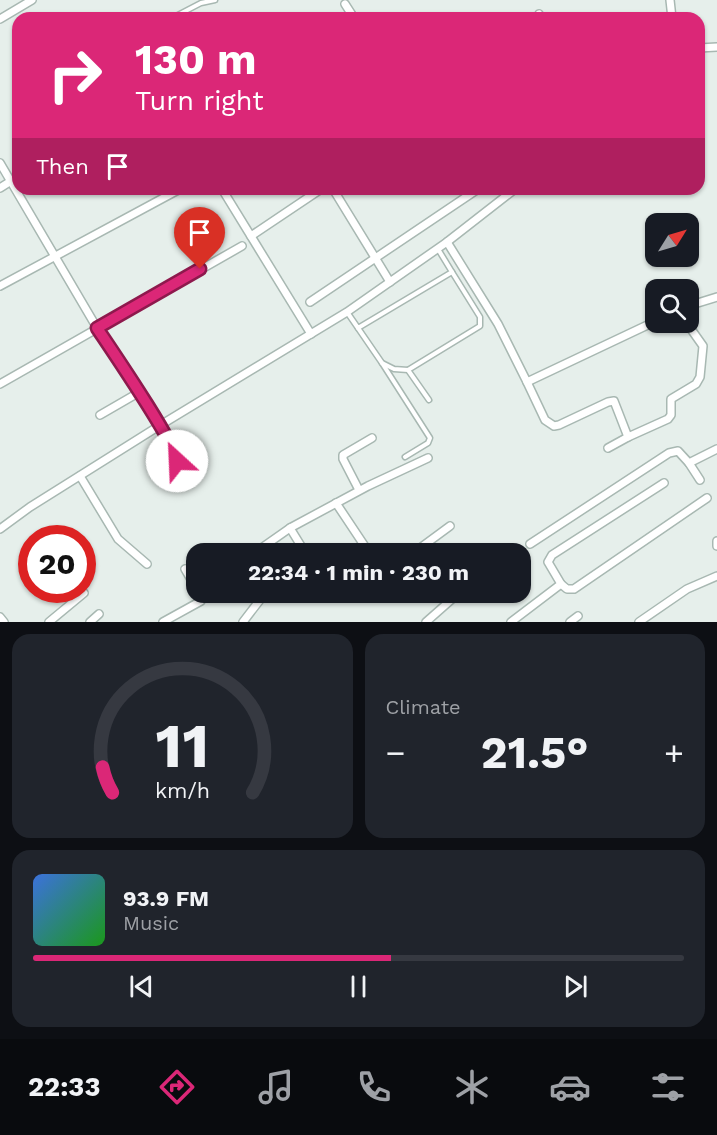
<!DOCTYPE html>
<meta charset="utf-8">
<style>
body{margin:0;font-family:"Work Sans",sans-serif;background:#20242c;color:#f1f3f6;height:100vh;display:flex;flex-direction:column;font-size:22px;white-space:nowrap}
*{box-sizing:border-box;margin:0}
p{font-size:20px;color:#9ea1a6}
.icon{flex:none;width:33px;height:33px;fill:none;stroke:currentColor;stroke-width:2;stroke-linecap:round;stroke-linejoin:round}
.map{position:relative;height:622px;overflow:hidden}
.details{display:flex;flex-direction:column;gap:12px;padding:12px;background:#0d0f14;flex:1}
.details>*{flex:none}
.banner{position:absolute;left:12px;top:12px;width:693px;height:183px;border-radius:18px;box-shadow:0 2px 4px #0004;background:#db2777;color:#fff;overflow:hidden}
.needle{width:39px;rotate:53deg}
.controls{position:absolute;left:645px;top:213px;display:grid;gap:12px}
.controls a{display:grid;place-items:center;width:54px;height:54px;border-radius:12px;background:#171b24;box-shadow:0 2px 4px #0004;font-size:30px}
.speed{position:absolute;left:18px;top:525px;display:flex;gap:12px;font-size:30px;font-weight:700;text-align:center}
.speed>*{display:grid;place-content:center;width:78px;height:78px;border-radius:50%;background:#171b24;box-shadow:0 2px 4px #0004;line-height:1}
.speed .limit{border:9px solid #d22;background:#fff;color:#111}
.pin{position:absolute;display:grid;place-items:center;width:51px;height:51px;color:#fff;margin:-62px -26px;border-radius:50% 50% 50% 0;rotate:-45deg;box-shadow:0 0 6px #0007}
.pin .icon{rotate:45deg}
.me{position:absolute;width:66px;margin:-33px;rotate:335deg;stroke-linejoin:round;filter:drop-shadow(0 0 4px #0008)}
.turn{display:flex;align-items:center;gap:21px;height:126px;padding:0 24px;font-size:27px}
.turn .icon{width:78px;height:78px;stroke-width:2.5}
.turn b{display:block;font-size:42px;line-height:51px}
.then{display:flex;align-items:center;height:57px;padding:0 24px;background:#0003;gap:12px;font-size:22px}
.big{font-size:45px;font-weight:700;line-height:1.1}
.details .widget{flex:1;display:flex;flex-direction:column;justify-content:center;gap:9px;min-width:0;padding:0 21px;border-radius:18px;background:#20242c}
.details .dial{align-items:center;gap:0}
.dial svg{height:156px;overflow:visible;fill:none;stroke:#363941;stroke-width:7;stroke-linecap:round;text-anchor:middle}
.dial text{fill:#f1f3f6;stroke:none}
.song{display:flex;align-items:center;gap:18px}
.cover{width:72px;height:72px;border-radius:9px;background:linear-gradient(135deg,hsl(220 70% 55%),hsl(120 70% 35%))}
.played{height:6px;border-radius:3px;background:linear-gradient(90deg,#db2777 55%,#363941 55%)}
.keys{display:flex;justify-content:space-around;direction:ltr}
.heat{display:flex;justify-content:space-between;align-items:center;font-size:33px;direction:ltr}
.details .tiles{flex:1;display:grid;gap:12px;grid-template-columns:1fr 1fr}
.widget:last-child{grid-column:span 2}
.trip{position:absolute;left:186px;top:543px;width:345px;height:60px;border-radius:18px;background:#171b24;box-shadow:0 2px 4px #0004;font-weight:700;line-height:60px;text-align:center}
.menu{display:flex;height:96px;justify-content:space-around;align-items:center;background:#090b0e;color:#9ea1a6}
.menu .icon{width:42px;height:42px}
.menu .on{color:#db2777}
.menu b{font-size:27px;color:#f1f3f6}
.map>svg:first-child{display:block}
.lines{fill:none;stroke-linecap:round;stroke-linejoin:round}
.service-casing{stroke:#a8b8b2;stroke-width:7}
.minor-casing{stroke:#a8b8b2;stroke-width:10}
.service{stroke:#fff;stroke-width:4}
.minor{stroke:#fff;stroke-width:7}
.route-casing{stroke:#8e194d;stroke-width:15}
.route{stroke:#db2777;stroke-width:10}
</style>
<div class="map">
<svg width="717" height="622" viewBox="0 0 717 622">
<rect width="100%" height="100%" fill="#e6efeb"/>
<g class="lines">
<defs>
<g id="service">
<polyline points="172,18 201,3 215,0"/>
<polyline points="347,312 358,328 452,272 438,249"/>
<polyline points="358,328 382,363 394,369 408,370 429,400"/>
<polyline points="382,363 430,438 428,443 405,457"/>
<polyline points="408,370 480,326 480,317 452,272"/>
<polyline points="158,475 174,465 177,458 159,426"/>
</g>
<g id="minor">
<polyline points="670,0 672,18"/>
<polyline points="345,4 354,18"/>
<polyline points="539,14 541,18"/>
<polyline points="0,19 32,0"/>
<polyline points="699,48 717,47"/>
<polyline points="0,163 97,328 159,426"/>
<polyline points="0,188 11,181"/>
<polyline points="222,189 311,334"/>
<polyline points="333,189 390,282"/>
<polyline points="251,236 321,189"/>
<polyline points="447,242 498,324 527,382 656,321"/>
<polyline points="0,286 180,189"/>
<polyline points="310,302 478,189"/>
<polyline points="688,306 717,297"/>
<polyline points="527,382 545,420 554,426 559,425 608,402 614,401 628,437 668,419 671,415 671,399 696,384 700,377 703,346 686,322"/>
<polyline points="0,384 242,246"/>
<polyline points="100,415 138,393"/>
<polyline points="608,448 628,437"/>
<polyline points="689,463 700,480"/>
<polyline points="80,476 118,539 147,564"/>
<polyline points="359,490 343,459 343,455 372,438"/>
<polyline points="336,503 370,554"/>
<polyline points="0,529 30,507 159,426 347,312 447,242 515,189"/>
<polyline points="717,541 717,546"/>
<polyline points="530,544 669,453 678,451 689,463 717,449"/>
<polyline points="253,554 290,528"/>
<polyline points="306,554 290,528 368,486 428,458"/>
<polyline points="412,554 450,526"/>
<polyline points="185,569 196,588"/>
<polyline points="561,584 567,589 574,589 707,498"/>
<polyline points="0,617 4,622"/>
<polyline points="49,622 84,593"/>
<polyline points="90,622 99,614"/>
<polyline points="163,622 201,601 202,598 199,592"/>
<polyline points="243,622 266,592"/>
<polyline points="426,622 460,592"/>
<polyline points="511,622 561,584 548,562 552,555 664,483"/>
<polyline points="570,622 578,616"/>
<polyline points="639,622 687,589 717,576"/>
</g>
</defs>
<use href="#service" class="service-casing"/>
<use href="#minor" class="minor-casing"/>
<use href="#service" class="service"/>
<use href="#minor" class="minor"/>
</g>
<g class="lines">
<defs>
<path id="route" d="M177,461c-1,-17 -66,-112 -80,-133l103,-59"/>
</defs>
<use href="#route" class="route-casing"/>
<use href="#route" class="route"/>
</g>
</svg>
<div class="controls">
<a><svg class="needle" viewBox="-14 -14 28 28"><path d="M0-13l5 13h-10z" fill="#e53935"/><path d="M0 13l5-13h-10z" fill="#9ea1a6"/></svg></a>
<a><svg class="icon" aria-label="search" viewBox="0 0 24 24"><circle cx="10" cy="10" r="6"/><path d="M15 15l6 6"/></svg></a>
</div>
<div class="speed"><div class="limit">20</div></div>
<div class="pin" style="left:200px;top:269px;background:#d93025"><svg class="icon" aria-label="arrive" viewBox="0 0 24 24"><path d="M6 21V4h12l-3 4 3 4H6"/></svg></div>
<svg class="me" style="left:177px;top:461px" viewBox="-20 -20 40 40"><circle r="19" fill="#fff"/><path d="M0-13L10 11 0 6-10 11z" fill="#db2777"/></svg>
<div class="trip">22:34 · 1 min · 230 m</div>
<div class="banner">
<div class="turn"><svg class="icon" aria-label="right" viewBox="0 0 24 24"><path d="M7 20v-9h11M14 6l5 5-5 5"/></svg><div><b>130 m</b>Turn right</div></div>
<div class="then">Then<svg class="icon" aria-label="arrive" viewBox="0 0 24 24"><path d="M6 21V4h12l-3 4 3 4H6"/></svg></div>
</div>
</div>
<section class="details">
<div class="tiles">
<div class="widget dial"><svg viewBox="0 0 100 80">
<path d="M14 69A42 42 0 1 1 86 69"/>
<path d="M14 69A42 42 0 0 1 9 56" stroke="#db2777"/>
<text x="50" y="56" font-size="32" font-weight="700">11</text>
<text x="50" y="72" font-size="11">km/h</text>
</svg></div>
<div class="widget"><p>Climate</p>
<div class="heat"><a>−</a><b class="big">21.5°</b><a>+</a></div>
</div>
<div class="widget">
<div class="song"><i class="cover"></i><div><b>93.9 FM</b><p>Music</p></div></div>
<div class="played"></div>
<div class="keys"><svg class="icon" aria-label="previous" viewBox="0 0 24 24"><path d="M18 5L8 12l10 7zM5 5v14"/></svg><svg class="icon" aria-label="pause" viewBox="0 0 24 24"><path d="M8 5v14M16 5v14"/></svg><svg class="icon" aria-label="next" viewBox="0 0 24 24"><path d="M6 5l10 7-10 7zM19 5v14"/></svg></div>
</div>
</div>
</section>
<nav class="menu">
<b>22:33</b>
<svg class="icon on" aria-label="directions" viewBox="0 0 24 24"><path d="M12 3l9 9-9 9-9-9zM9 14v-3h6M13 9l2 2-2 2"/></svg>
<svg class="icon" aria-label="music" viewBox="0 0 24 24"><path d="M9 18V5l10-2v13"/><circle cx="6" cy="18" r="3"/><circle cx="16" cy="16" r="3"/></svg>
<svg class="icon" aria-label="phone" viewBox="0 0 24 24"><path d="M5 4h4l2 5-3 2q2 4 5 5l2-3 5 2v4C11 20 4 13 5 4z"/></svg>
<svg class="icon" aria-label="climate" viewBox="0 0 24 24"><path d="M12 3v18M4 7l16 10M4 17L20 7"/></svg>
<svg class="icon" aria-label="car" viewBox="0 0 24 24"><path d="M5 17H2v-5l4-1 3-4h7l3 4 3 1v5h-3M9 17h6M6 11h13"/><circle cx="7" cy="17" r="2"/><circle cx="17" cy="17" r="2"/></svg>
<svg class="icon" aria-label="filters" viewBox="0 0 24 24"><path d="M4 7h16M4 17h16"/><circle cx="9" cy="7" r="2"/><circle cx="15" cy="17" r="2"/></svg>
</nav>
